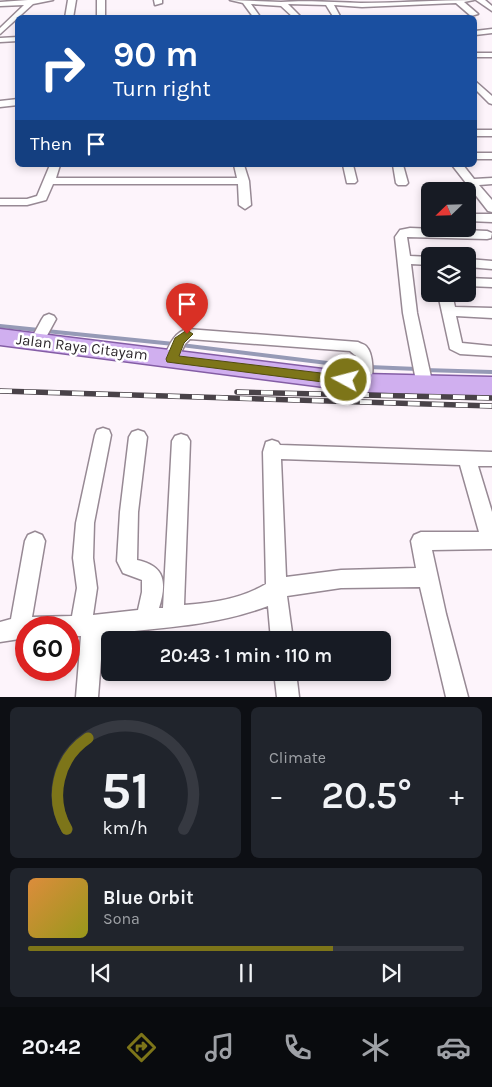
<!DOCTYPE html>
<meta charset="utf-8">
<style>
body{margin:0;font-family:Karla,sans-serif;background:#20242c;color:#f1f3f6;height:100vh;display:flex;flex-direction:column;font-size:19px;white-space:nowrap}
*{box-sizing:border-box;margin:0}
p{font-size:16px;color:#9ea1a6}
.icon{flex:none;width:28px;height:28px;fill:none;stroke:currentColor;stroke-width:2;stroke-linecap:round;stroke-linejoin:round}
.map{position:relative;height:697px;overflow:hidden}
.drawer{display:flex;flex-direction:column;gap:10px;padding:10px;background:#0d0f14;flex:1}
.drawer>*{flex:none}
.top-card{position:absolute;left:15px;top:15px;width:462px;height:152px;border-radius:8px;box-shadow:0 2px 8px #0003;background:#1a4fa0;color:#fff;overflow:hidden}
.needle{width:32px;rotate:247deg}
.buttons{position:absolute;left:421px;top:182px;display:grid;gap:10px}
.buttons a{display:grid;place-items:center;width:55px;height:55px;border-radius:8px;background:#171b24;box-shadow:0 2px 8px #0003;font-size:25px}
.speed{position:absolute;left:15px;top:616px;display:flex;gap:10px;font-size:25px;font-weight:700;text-align:center}
.speed>*{display:grid;place-content:center;width:65px;height:65px;border-radius:50%;background:#171b24;box-shadow:0 2px 8px #0003;line-height:1}
.speed .limit{border:8px solid #d22;background:#fff;color:#111}
.pin{position:absolute;display:grid;place-items:center;width:42px;height:42px;color:#fff;margin:-51px -21px;border-radius:50% 50% 50% 0;rotate:-45deg;box-shadow:0 0 5px #0007}
.pin .icon{rotate:45deg}
.me{position:absolute;width:55px;margin:-28px;rotate:277deg;stroke-linejoin:round;filter:drop-shadow(0 0 4px #0008)}
.turn{display:flex;align-items:center;gap:18px;height:105px;padding:0 15px;font-size:22px}
.turn .icon{width:65px;height:65px;stroke-width:2.5}
.turn b{display:block;font-size:35px;line-height:42px}
.then{display:flex;align-items:center;height:48px;padding:0 15px;background:#0003;gap:10px;font-size:19px}
.big{font-size:38px;font-weight:600;line-height:1.1}
.drawer .widget{flex:1;display:flex;flex-direction:column;justify-content:center;gap:8px;min-width:0;padding:0 18px;border-radius:8px;background:#20242c}
.drawer .dial{align-items:center;gap:0}
.dial svg{height:130px;overflow:visible;fill:none;stroke:#363941;stroke-width:7;stroke-linecap:round;text-anchor:middle}
.dial text{fill:#f1f3f6;stroke:none}
.song{display:flex;align-items:center;gap:15px}
.cover{width:60px;height:60px;border-radius:8px;background:linear-gradient(135deg,hsl(30 70% 55%),hsl(60 70% 35%))}
.played{height:5px;border-radius:2px;background:linear-gradient(90deg,#7d7519 70%,#363941 70%)}
.keys{display:flex;justify-content:space-around;direction:ltr}
.heat{display:flex;justify-content:space-between;align-items:center;font-size:28px;direction:ltr}
.drawer .tiles{flex:1;display:grid;gap:10px;grid-template-columns:1fr 1fr}
.widget:last-child{grid-column:span 2}
.trip{position:absolute;left:101px;top:631px;width:290px;height:50px;border-radius:8px;background:#171b24;box-shadow:0 2px 8px #0003;font-weight:600;line-height:50px;text-align:center}
.tab-bar{display:flex;height:80px;justify-content:space-around;align-items:center;background:#090b0e;color:#9ea1a6}
.tab-bar .icon{width:35px;height:35px}
.tab-bar .selected{color:#7d7519}
.tab-bar b{font-size:22px;color:#f1f3f6}
.map>svg:first-child{display:block}
.lines{fill:none;stroke-linecap:round;stroke-linejoin:round}
.stream{stroke:#969ab6;stroke-width:4}
.street-casing{stroke:#978994;stroke-width:3}
.primary-casing{stroke:#845da5;stroke-width:3}
.street{fill:#fff;fill-rule:evenodd}
.primary{fill:#d0afef;fill-rule:evenodd}
.rail-casing{stroke:#494248;stroke-width:5.5}
.rail{stroke:#fff;stroke-width:4;stroke-dasharray:12;stroke-linecap:butt}
.route{fill:#7d7519;stroke:#514c10}
.labels{text-anchor:middle;dominant-baseline:central;stroke-width:5;stroke-linejoin:round;paint-order:stroke}
.street-label{font-size:15px;fill:#2f292e;stroke:#fff}
</style>
<div class="map">
<svg width="492" height="697" viewBox="0 0 492 697">
<rect width="100%" height="100%" fill="#fdf4fb"/>
<g class="lines">
<g class="stream">
<polyline points="0,326 39,330"/>
<polyline points="46,331 174,344"/>
<polyline points="181,345 360,367"/>
<polyline points="369,367 417,369"/>
<polyline points="424,370 492,372"/>
</g>
<defs>
<g id="street">
<polygon points="28,0 53,0 33,4 0,34 0,28 24,5 0,6 0,2"/>
<polygon points="68,0 76,0 73,18 65,18"/>
<rect x="97" y="0" width="8" height="18"/>
<polygon points="154,0 162,0 162,3 155,5"/>
<path d="M230,0l51,2c23,-2 56,0 80,1 38,0 75,-3 113,-3l-10,2 14,12 -7,2 -15,-13 -94,4 -28,-2 7,13h-7l-8,-13 -38,-1 14,14h-8l-13,-12 -30,-2 10,14h-7l-11,-15z"/>
<polygon points="476,0 485,0 492,6 492,11"/>
<polygon points="492,29 492,33 475,35 475,31"/>
<polygon points="18,37 18,41 0,42 0,38"/>
<rect x="475" y="53" width="17" height="4"/>
<polygon points="475,81 492,96 492,104 489,103 475,89"/>
<polygon points="18,99 18,105 0,107 0,101"/>
<rect x="475" y="130" width="17" height="6"/>
<rect x="475" y="153" width="17" height="6"/>
<polygon points="50,165 60,165 56,178 237,178 234,165 244,165 249,181 251,205 245,209 239,205 238,184 53,184 46,200 27,205 0,205 0,199 27,199 37,196"/>
<polygon points="343,165 353,165 357,181 355,183 347,183"/>
<polygon points="393,165 403,165 408,183 406,185 398,185 396,183"/>
<polygon points="452,165 463,165 474,179 492,178 492,184 479,185 492,200 492,212 488,211"/>
<polygon points="468,214 492,214 492,222 468,221"/>
<polygon points="410,228 487,231 492,233 491,238 487,239 407,237 410,256 430,257 430,265 411,264 417,313 433,386 431,390 425,392 419,390 417,386 403,313 395,237 400,230"/>
<polygon points="468,259 492,261 492,269 468,267"/>
<polygon points="468,278 492,279 492,287 468,286"/>
<polygon points="438,294 452,294 455,307 492,308 492,318 456,316 462,343 492,346 492,356 460,354 450,349"/>
<polygon points="49,314 54,316 56,319 44,341 42,345 32,345 30,341 42,319 44,316"/>
<path d="M187,329l171,13c3,2 6,2 8,4 8,8 8,32 3,41l-6,2 -6,-2 -2,-4 1,-27 -6,-5 -160,-12 -5,5 -9,19 -5,1 -5,-1 -3,-4c6,-12 10,-26 24,-30z"/>
<path d="M103,428l6,2 2,5 -17,88 -1,35 4,30 -4,27 45,-5 4,-18v-12l-19,-7 -6,-12 3,-49 9,-75 3,-5 6,-2 6,2 3,5 -9,75 -1,48c28,6 30,22 22,48h4l9,-167 3,-5 6,-2 6,2 3,5 -6,164c28,-2 57,-6 82,-21l-3,-132 3,-10 6,-2 6,2 2,3 212,7v14h-14l14,46v37l-60,1 14,64 22,83h-22l-26,-110 -79,1 -54,8 6,44h-22l-3,-34c-53,20 -109,22 -165,28l-5,63h-22l5,-61h-12v-8h-43v10l-26,4v-20l11,-3 14,-78 3,-6 7,-3 7,3 3,6 -13,76 40,-1 5,-28 -4,-30 3,-35 19,-88 2,-5zM281,459l179,6 19,67h-58l-7,3 -3,6 5,27 -75,2 -55,7z"/>
<polygon points="274,672 296,672 299,697 277,697"/>
</g>
<polygon id="primary" points="0,329 363,374 492,377 492,397 363,392 0,345"/>
</defs>
<use href="#street" class="street-casing"/>
<use href="#primary" class="primary-casing"/>
<use href="#street" class="street"/>
<use href="#primary" class="primary"/>
<defs>
<g id="rail">
<polyline points="0,391 492,406"/>
<polyline points="237,392 492,398"/>
</g>
</defs>
<use href="#rail" class="rail-casing"/>
<use href="#rail" class="rail"/>
</g>
<polygon class="route" points="187,330 193,334 184,343 179,356 346,376 352,380 346,385 167,362 166,359 175,338"/>
<g class="labels">
<g class="street-label">
<text transform="translate(82 347) rotate(7)">Jalan Raya Citayam</text>
</g>
</g>
</svg>
<div class="buttons">
<a><svg class="needle" viewBox="-14 -14 28 28"><path d="M0-13l5 13h-10z" fill="#e53935"/><path d="M0 13l5-13h-10z" fill="#9ea1a6"/></svg></a>
<a><svg class="icon" aria-label="layers" viewBox="0 0 24 24"><path d="M12 4l9 5-9 5-9-5zM3 14l9 5 9-5"/></svg></a>
</div>
<div class="speed"><div class="limit">60</div></div>
<div class="pin" style="left:187px;top:334px;background:#d93025"><svg class="icon" aria-label="arrive" viewBox="0 0 24 24"><path d="M6 21V4h12l-3 4 3 4H6"/></svg></div>
<svg class="me" style="left:346px;top:380px" viewBox="-20 -20 40 40"><circle r="17" fill="#7d7519" stroke="#fff" stroke-width="3"/><path d="M0-11L8 9 0 5-8 9z" fill="#fff"/></svg>
<div class="trip">20:43 · 1 min · 110 m</div>
<div class="top-card">
<div class="turn"><svg class="icon" aria-label="right" viewBox="0 0 24 24"><path d="M7 20v-9h11M14 6l5 5-5 5"/></svg><div><b>90 m</b>Turn right</div></div>
<div class="then">Then<svg class="icon" aria-label="arrive" viewBox="0 0 24 24"><path d="M6 21V4h12l-3 4 3 4H6"/></svg></div>
</div>
</div>
<section class="drawer">
<div class="tiles">
<div class="widget dial"><svg viewBox="0 0 100 80">
<path d="M14 69A42 42 0 1 1 86 69"/>
<path d="M14 69A42 42 0 0 1 27 13" stroke="#7d7519"/>
<text x="50" y="56" font-size="32" font-weight="700">51</text>
<text x="50" y="72" font-size="11">km/h</text>
</svg></div>
<div class="widget"><p>Climate</p>
<div class="heat"><a>−</a><b class="big">20.5°</b><a>+</a></div>
</div>
<div class="widget">
<div class="song"><i class="cover"></i><div><b>Blue Orbit</b><p>Sona</p></div></div>
<div class="played"></div>
<div class="keys"><svg class="icon" aria-label="previous" viewBox="0 0 24 24"><path d="M18 5L8 12l10 7zM5 5v14"/></svg><svg class="icon" aria-label="pause" viewBox="0 0 24 24"><path d="M8 5v14M16 5v14"/></svg><svg class="icon" aria-label="next" viewBox="0 0 24 24"><path d="M6 5l10 7-10 7zM19 5v14"/></svg></div>
</div>
</div>
</section>
<nav class="tab-bar">
<b>20:42</b>
<svg class="icon selected" aria-label="directions" viewBox="0 0 24 24"><path d="M12 3l9 9-9 9-9-9zM9 14v-3h6M13 9l2 2-2 2"/></svg>
<svg class="icon" aria-label="music" viewBox="0 0 24 24"><path d="M9 18V5l10-2v13"/><circle cx="6" cy="18" r="3"/><circle cx="16" cy="16" r="3"/></svg>
<svg class="icon" aria-label="phone" viewBox="0 0 24 24"><path d="M5 4h4l2 5-3 2q2 4 5 5l2-3 5 2v4C11 20 4 13 5 4z"/></svg>
<svg class="icon" aria-label="climate" viewBox="0 0 24 24"><path d="M12 3v18M4 7l16 10M4 17L20 7"/></svg>
<svg class="icon" aria-label="car" viewBox="0 0 24 24"><path d="M5 17H2v-5l4-1 3-4h7l3 4 3 1v5h-3M9 17h6M6 11h13"/><circle cx="7" cy="17" r="2"/><circle cx="17" cy="17" r="2"/></svg>
</nav>
